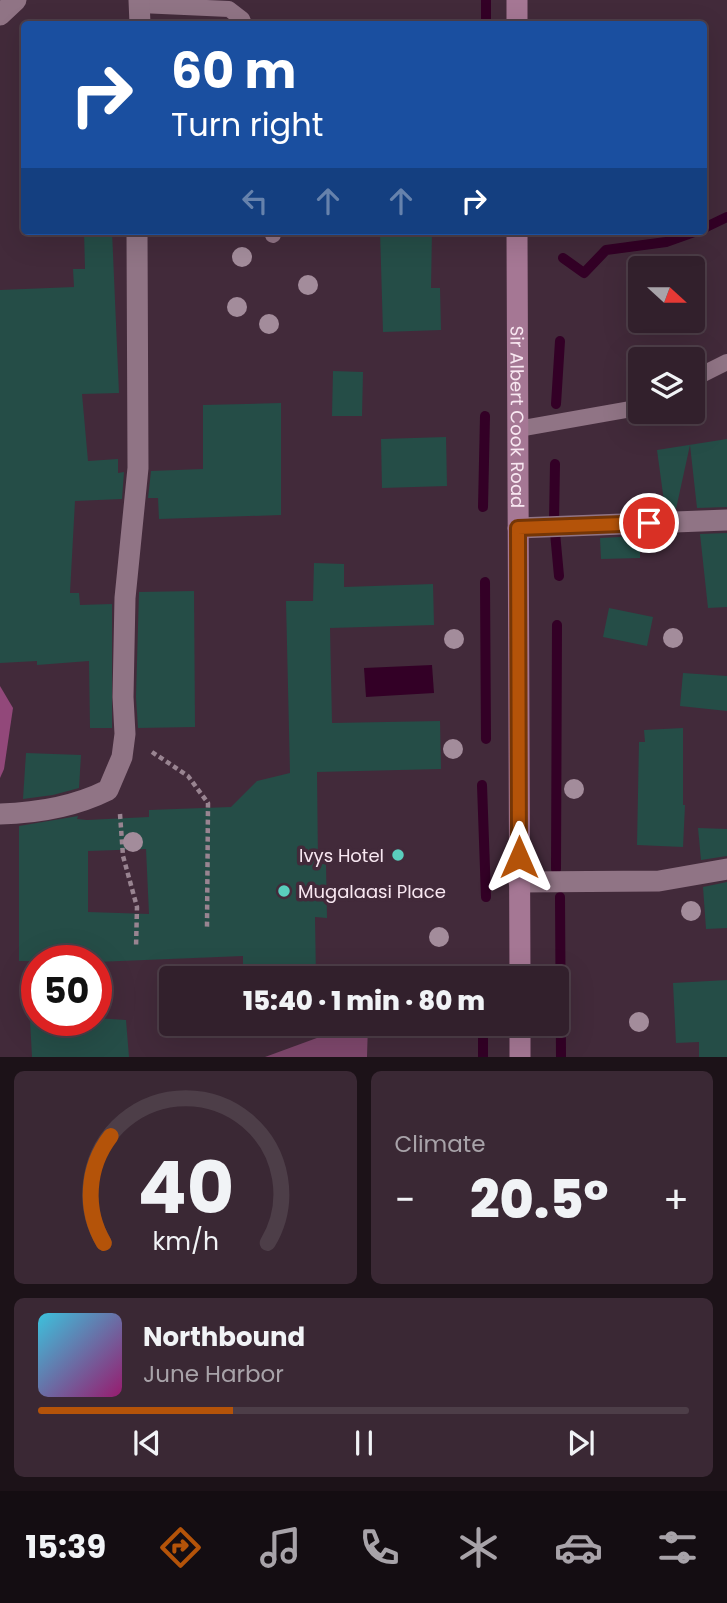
<!DOCTYPE html>
<meta charset="utf-8">
<style>
body{margin:0;font-family:Poppins,sans-serif;background:#3a2834;color:#f1f3f6;height:100vh;display:flex;flex-direction:column;font-size:26px;white-space:nowrap}
*{box-sizing:border-box;margin:0}
p{font-size:23px;color:#a8a3a9}
.icon{flex:none;width:38px;height:38px;fill:none;stroke:currentColor;stroke-width:2;stroke-linecap:round;stroke-linejoin:round}
.map{position:relative;height:1057px;overflow:hidden}
.panel{display:flex;flex-direction:column;gap:14px;padding:14px;background:#1c1218;flex:1}
.panel>*{flex:none}
.top-card{position:absolute;left:21px;top:21px;width:686px;height:214px;border-radius:7px;box-shadow:0 7px 28px #0002,0 0 0 2px #4d3e48;background:#1a4fa0;color:#fff;overflow:hidden}
.needle{width:46px;rotate:111deg}
.tools{position:absolute;left:628px;top:256px;display:grid;gap:14px}
.tools a{display:grid;place-items:center;width:77px;height:77px;border-radius:7px;background:#32202c;box-shadow:0 7px 28px #0002,0 0 0 2px #4d3e48;font-size:35px}
.speed{position:absolute;left:21px;top:945px;display:flex;gap:14px;font-size:35px;font-weight:700;text-align:center}
.speed>*{display:grid;place-content:center;width:91px;height:91px;border-radius:50%;background:#32202c;box-shadow:0 7px 28px #0002,0 0 0 2px #4d3e48;line-height:1}
.speed .limit{border:10px solid #d22;background:#fff;color:#111}
.pin{position:absolute;display:grid;place-items:center;width:60px;height:60px;color:#fff;margin:-30px;border:4px solid #fff;border-radius:50%;box-shadow:0 2px 7px #0007}
.me{position:absolute;width:77px;margin:-38px;rotate:0deg;stroke-linejoin:round;filter:drop-shadow(0 0 5px #0008)}
.turn{display:flex;align-items:center;gap:24px;height:147px;padding:0 35px;font-size:32px}
.turn .icon{width:91px;height:91px;stroke-width:2.5}
.turn b{display:block;font-size:49px;line-height:60px}
.lanes{display:flex;align-items:center;height:66px;padding:0 35px;background:#0003;justify-content:center;gap:35px;direction:ltr}
.lanes .off{opacity:.35}
.big{font-size:52px;font-weight:800;line-height:1.1}
.panel .tile{flex:1;display:flex;flex-direction:column;justify-content:center;gap:10px;min-width:0;padding:0 24px;border-radius:10px;background:#3a2834}
.panel .dial{align-items:center;gap:0}
.dial svg{height:182px;overflow:visible;fill:none;stroke:#4d3e48;stroke-width:7;stroke-linecap:round;text-anchor:middle}
.dial text{fill:#f1f3f6;stroke:none}
.song{display:flex;align-items:center;gap:21px}
.cover{width:84px;height:84px;border-radius:10px;background:linear-gradient(135deg,hsl(190 70% 55%),hsl(320 70% 35%))}
.played{height:7px;border-radius:4px;background:linear-gradient(90deg,#b45309 30%,#4d3e48 30%)}
.keys{display:flex;justify-content:space-around;direction:ltr}
.heat{display:flex;justify-content:space-between;align-items:center;font-size:38px;direction:ltr}
.panel .tiles{flex:1;display:grid;gap:14px;grid-template-columns:1fr 1fr}
.tile:last-child{grid-column:span 2}
.trip{position:absolute;left:159px;top:966px;width:410px;height:70px;border-radius:7px;background:#32202c;box-shadow:0 7px 28px #0002,0 0 0 2px #4d3e48;font-weight:800;line-height:70px;text-align:center}
.tab-bar{display:flex;height:112px;justify-content:space-around;align-items:center;background:#140d12;color:#a8a3a9}
.tab-bar .icon{width:49px;height:49px}
.tab-bar .on{color:#b45309}
.tab-bar b{font-size:32px;color:#f1f3f6}
.map>svg:first-child{display:block}
.green{fill:#7e476c}
.forest{fill:#92487a}
.water{fill:#330026}
.lines{fill:none;stroke-linecap:round;stroke-linejoin:round}
.stream{stroke:#330026;stroke-width:10}
.building{fill:#254d47;fill-rule:evenodd}
.path{stroke:#998491;stroke-width:4.5;stroke-dasharray:5 3.5;stroke-linecap:butt}
.lane{stroke:#907485;stroke-width:16}
.street{stroke:#907485;stroke-width:21}
.secondary{stroke:#a57794;stroke-width:21}
.tree{fill:#a38c9b}
.route-casing{stroke:#753606;stroke-width:18}
.route{stroke:#b45309;stroke-width:12}
.poi-dot{fill:#5acebd;stroke:#422a3a;stroke-width:2.5}
.labels{text-anchor:middle;dominant-baseline:central;stroke-width:7;stroke-linejoin:round;paint-order:stroke}
.street-label{font-size:18px;fill:#f8e7f1;stroke:#422a3a}
.poi-label{font-size:18px;fill:#f8e7f1;stroke:#422a3a;text-anchor:end}
</style>
<div class="map">
<svg width="727" height="1057" viewBox="0 0 727 1057">
<rect width="100%" height="100%" fill="#422a3a"/>
<polygon class="green" points="355,1024 368,1024 367,1057 265,1057"/>
<polygon class="forest" points="0,686 13,708 4,769 0,778"/>
<polygon class="water" points="432,665 434,693 366,697 364,668"/>
<g class="lines">
<g class="stream">
<polyline points="486,0 486,24"/>
<polyline points="704,228 727,217"/>
<polyline points="563,258 584,273 606,250 666,242 697,231"/>
<polyline points="556,404 560,341"/>
<polyline points="555,464 554,522 559,576"/>
<polyline points="483,507 485,416"/>
<polyline points="485,582 486,739"/>
<polyline points="482,785 486,897"/>
<polyline points="556,869 557,625"/>
<polyline points="560,897 561,1057"/>
<polyline points="482,977 482,978"/>
<polyline points="483,1024 483,1057"/>
</g>
</g>
<g class="building">
<polygon points="84,231 112,231 119,393 82,394 88,461 118,459 118,473 124,472 122,499 75,501 70,593 79,593 80,605 112,604 112,728 90,728 89,661 37,665 37,661 0,663 0,290 74,287 73,269 85,269"/>
<polygon points="380,231 432,231 431,288 440,288 441,330 383,332"/>
<polygon points="333,371 363,372 362,416 332,416"/>
<polygon points="281,403 281,515 159,519 158,498 148,498 151,471 203,469 203,405"/>
<polygon points="446,437 447,486 382,488 381,439"/>
<polygon points="727,439 727,507 697,508 690,445 676,509 665,509 657,450"/>
<polygon points="727,533 727,607 708,608 700,534"/>
<polygon points="640,536 640,558 601,559 600,538"/>
<path d="M314,563l30,1v23l89,-3 1,41 -104,3 2,95 108,-2 1,48 -124,3 1,92h8l1,54 -12,-1 1,61h-73v-22l-147,6 -77,-1v-135l59,-10 -1,3 10,1 62,-3v-7l82,-3 26,-26 33,-8 -4,-172h27zM146,849l3,65 -61,-2v-61z"/>
<polygon points="194,591 195,727 138,728 136,697 139,592"/>
<polygon points="609,608 653,617 647,646 603,637"/>
<polygon points="683,673 727,676 727,711 680,706"/>
<polygon points="683,728 683,805 685,805 683,847 637,845 639,742 645,742 644,730"/>
<polygon points="26,753 81,755 79,788 53,795 23,799"/>
<polygon points="698,828 727,829 727,856 701,860"/>
<polygon points="727,882 727,928 706,929 703,887"/>
<polygon points="727,980 727,1057 699,1057 699,1042 676,1043 673,983"/>
<polygon points="96,1018 126,1020 129,1057 32,1057 30,1020 96,1020"/>
<polygon points="244,1024 317,1024 317,1027 244,1029"/>
</g>
<g class="lines">
<g class="path">
<polyline points="152,752 188,776 208,803 207,927"/>
<polyline points="120,814 123,856 137,907 136,948"/>
</g>
<g class="lane">
<polyline points="140,5 229,9 242,19 244,24"/>
<polyline points="272,231 273,235"/>
<polyline points="693,379 727,362"/>
<polyline points="518,429 631,409 640,405"/>
</g>
<g class="street">
<polyline points="139,0 140,24"/>
<polyline points="0,15 16,0"/>
<polyline points="518,528 727,520"/>
<path d="M0,814c38,-1 74,-7 108,-24l14,-33 3,-23 -2,-37 2,-99 13,-130 -1,-237"/>
<polyline points="519,882 659,881 727,869"/>
</g>
<g class="secondary">
<polyline points="517,0 517,24"/>
<path id="s1" d="M517,231l3,747"/>
<polyline points="520,1057 520,1024"/>
</g>
</g>
<g class="tree">
<circle cx="242" cy="257" r="10"/>
<circle cx="308" cy="285" r="10"/>
<circle cx="237" cy="307" r="10"/>
<circle cx="269" cy="324" r="10"/>
<circle cx="673" cy="638" r="10"/>
<circle cx="454" cy="639" r="10"/>
<circle cx="453" cy="749" r="10"/>
<circle cx="574" cy="789" r="10"/>
<circle cx="133" cy="842" r="10"/>
<circle cx="691" cy="911" r="10"/>
<circle cx="439" cy="937" r="10"/>
<circle cx="639" cy="1022" r="10"/>
</g>
<g class="lines">
<defs>
<polyline id="route" points="519,857 518,528 649,523"/>
</defs>
<use href="#route" class="route-casing"/>
<use href="#route" class="route"/>
</g>
<g class="poi-dot">
<circle cx="398" cy="855" r="7"/>
<circle cx="284" cy="891" r="7"/>
</g>
<g class="labels">
<g class="street-label">
<text stroke="none"><textPath href="#s1" startOffset="186">Sir Albert Cook Road</textPath></text>
</g>
<g class="poi-label">
<text x="384" y="855">Ivys Hotel</text>
<text x="298" y="891" text-anchor="start">Mugalaasi Place</text>
</g>
</g>
</svg>
<div class="tools">
<a><svg class="needle" viewBox="-14 -14 28 28"><path d="M0-13l5 13h-10z" fill="#e53935"/><path d="M0 13l5-13h-10z" fill="#a8a3a9"/></svg></a>
<a><svg class="icon" aria-label="layers" viewBox="0 0 24 24"><path d="M12 4l9 5-9 5-9-5zM3 14l9 5 9-5"/></svg></a>
</div>
<div class="speed"><div class="limit">50</div></div>
<div class="pin" style="left:649px;top:523px;background:#d93025"><svg class="icon" aria-label="arrive" viewBox="0 0 24 24"><path d="M6 21V4h12l-3 4 3 4H6"/></svg></div>
<svg class="me" style="left:519px;top:857px" viewBox="-20 -20 40 40"><path d="M0-17L14 15 0 8-14 15z" fill="#b45309" stroke="#fff" stroke-width="4"/></svg>
<div class="trip">15:40 · 1 min · 80 m</div>
<div class="top-card">
<div class="turn"><svg class="icon" aria-label="right" viewBox="0 0 24 24"><path d="M7 20v-9h11M14 6l5 5-5 5"/></svg><div><b>60 m</b>Turn right</div></div>
<div class="lanes"><svg class="icon off" aria-label="left" viewBox="0 0 24 24"><path d="M17 20v-9H6M10 6l-5 5 5 5"/></svg><svg class="icon off" aria-label="ahead" viewBox="0 0 24 24"><path d="M12 20V5M6 11l6-6 6 6"/></svg><svg class="icon off" aria-label="ahead" viewBox="0 0 24 24"><path d="M12 20V5M6 11l6-6 6 6"/></svg><svg class="icon" aria-label="right" viewBox="0 0 24 24"><path d="M7 20v-9h11M14 6l5 5-5 5"/></svg></div>
</div>
</div>
<section class="panel">
<div class="tiles">
<div class="tile dial"><svg viewBox="0 0 100 80">
<path d="M14 69A42 42 0 1 1 86 69"/>
<path d="M14 69A42 42 0 0 1 17 22" stroke="#b45309"/>
<text x="50" y="56" font-size="32" font-weight="700">40</text>
<text x="50" y="72" font-size="11">km/h</text>
</svg></div>
<div class="tile"><p>Climate</p>
<div class="heat"><a>−</a><b class="big">20.5°</b><a>+</a></div>
</div>
<div class="tile">
<div class="song"><i class="cover"></i><div><b>Northbound</b><p>June Harbor</p></div></div>
<div class="played"></div>
<div class="keys"><svg class="icon" aria-label="previous" viewBox="0 0 24 24"><path d="M18 5L8 12l10 7zM5 5v14"/></svg><svg class="icon" aria-label="pause" viewBox="0 0 24 24"><path d="M8 5v14M16 5v14"/></svg><svg class="icon" aria-label="next" viewBox="0 0 24 24"><path d="M6 5l10 7-10 7zM19 5v14"/></svg></div>
</div>
</div>
</section>
<nav class="tab-bar">
<b>15:39</b>
<svg class="icon on" aria-label="directions" viewBox="0 0 24 24"><path d="M12 3l9 9-9 9-9-9zM9 14v-3h6M13 9l2 2-2 2"/></svg>
<svg class="icon" aria-label="music" viewBox="0 0 24 24"><path d="M9 18V5l10-2v13"/><circle cx="6" cy="18" r="3"/><circle cx="16" cy="16" r="3"/></svg>
<svg class="icon" aria-label="phone" viewBox="0 0 24 24"><path d="M5 4h4l2 5-3 2q2 4 5 5l2-3 5 2v4C11 20 4 13 5 4z"/></svg>
<svg class="icon" aria-label="climate" viewBox="0 0 24 24"><path d="M12 3v18M4 7l16 10M4 17L20 7"/></svg>
<svg class="icon" aria-label="car" viewBox="0 0 24 24"><path d="M5 17H2v-5l4-1 3-4h7l3 4 3 1v5h-3M9 17h6M6 11h13"/><circle cx="7" cy="17" r="2"/><circle cx="17" cy="17" r="2"/></svg>
<svg class="icon" aria-label="filters" viewBox="0 0 24 24"><path d="M4 7h16M4 17h16"/><circle cx="9" cy="7" r="2"/><circle cx="15" cy="17" r="2"/></svg>
</nav>
